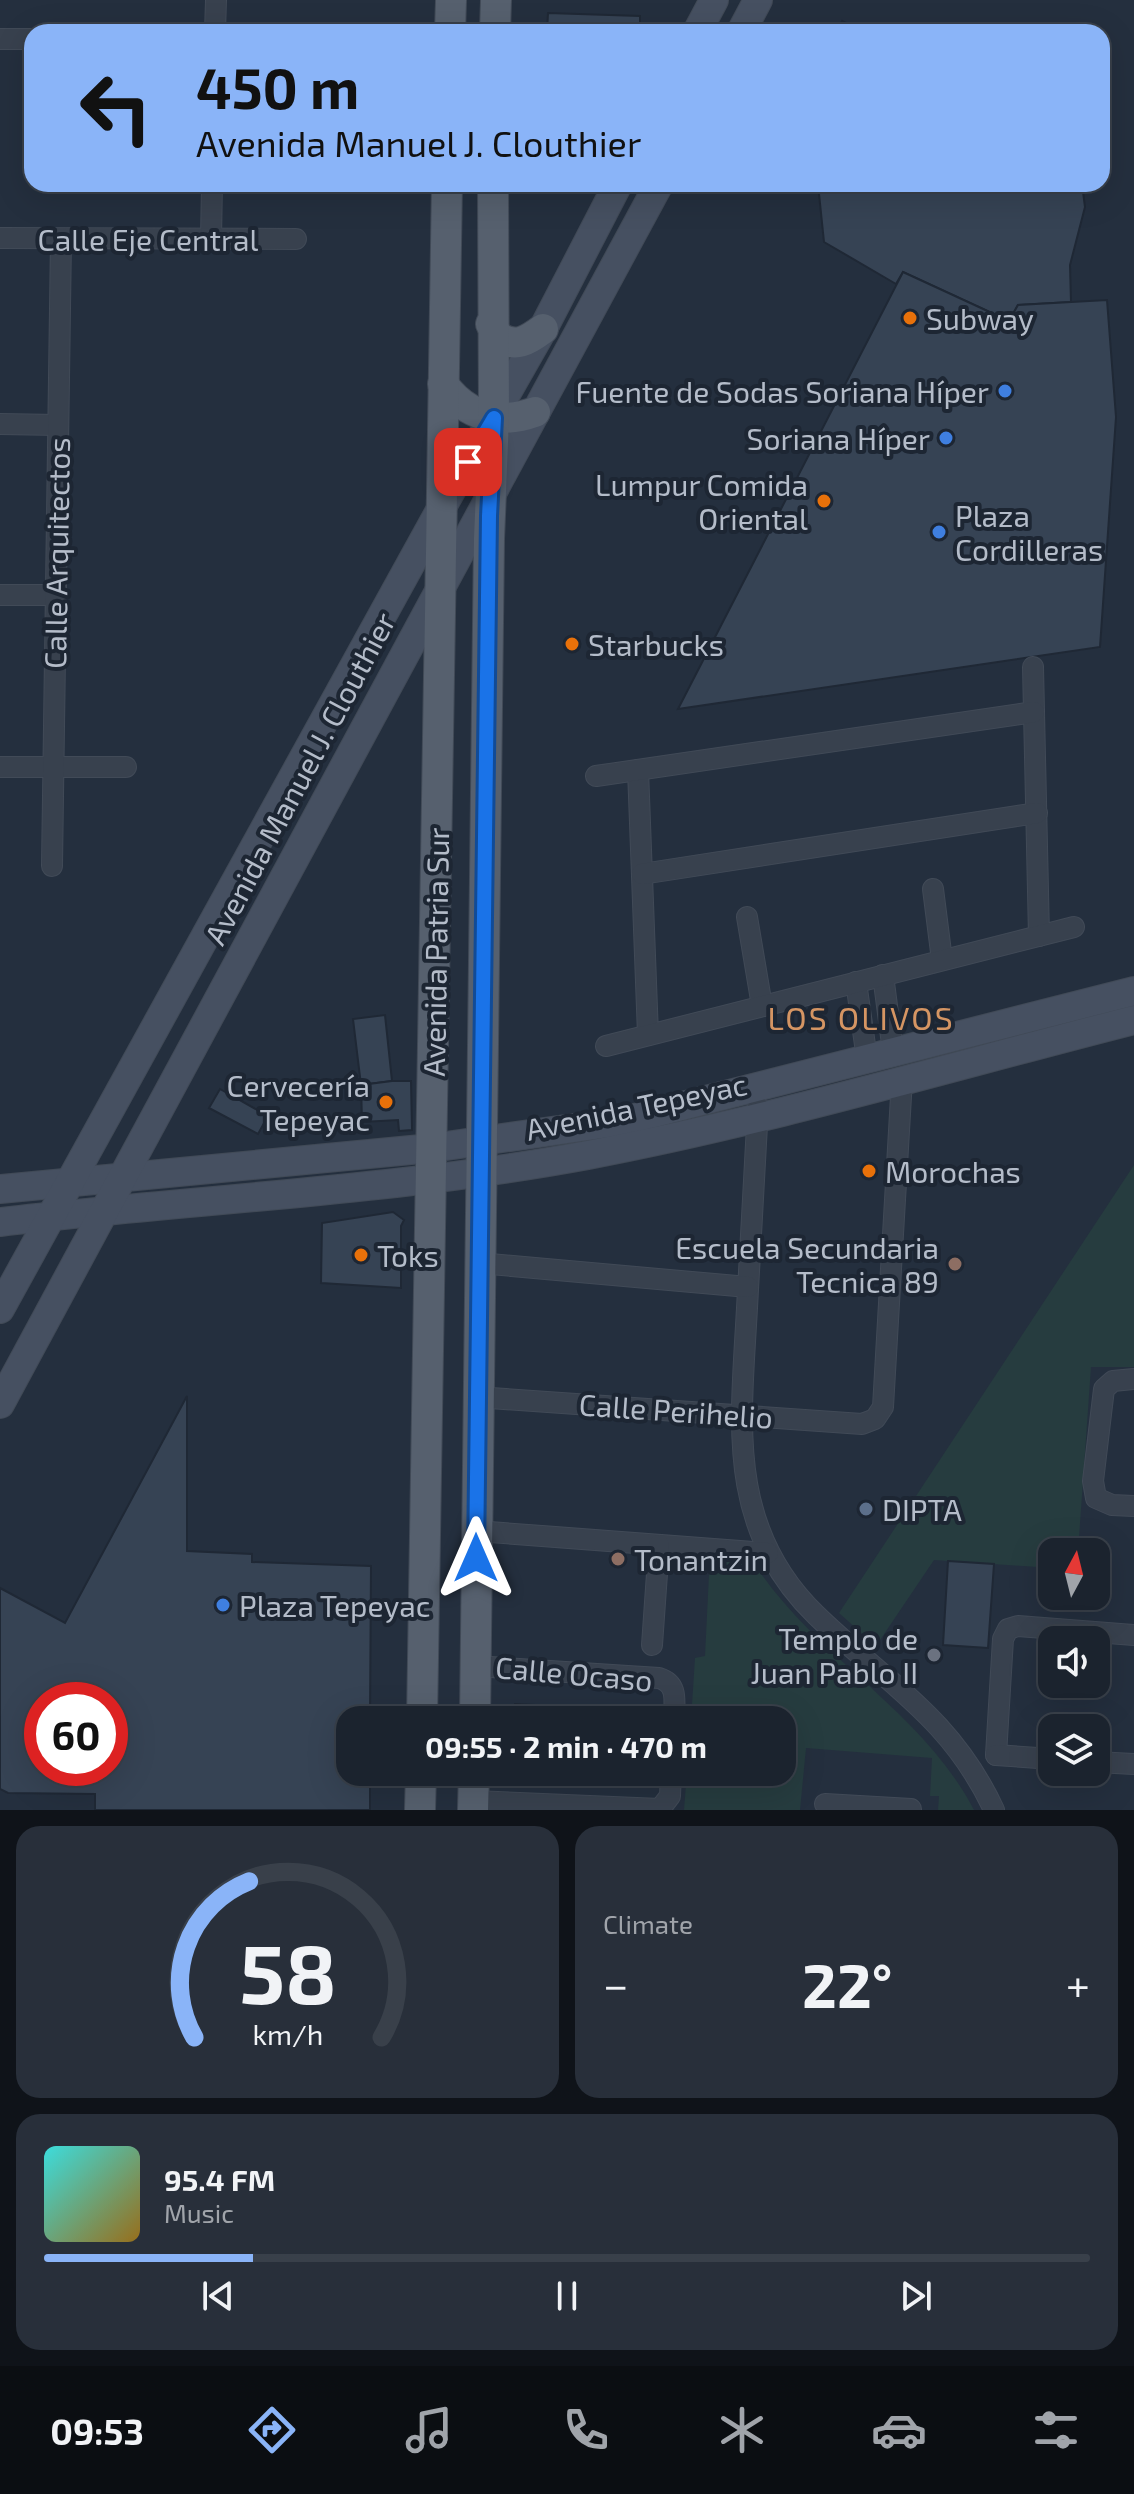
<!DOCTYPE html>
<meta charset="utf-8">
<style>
body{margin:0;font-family:"Exo 2",sans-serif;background:#282f3a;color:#f1f3f6;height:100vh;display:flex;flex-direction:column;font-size:30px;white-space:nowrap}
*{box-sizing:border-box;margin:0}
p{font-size:26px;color:#a0a4aa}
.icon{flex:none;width:44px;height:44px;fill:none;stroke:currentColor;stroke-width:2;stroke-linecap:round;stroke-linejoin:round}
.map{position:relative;height:1810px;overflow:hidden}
.details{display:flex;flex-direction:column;gap:16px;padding:16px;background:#0f1319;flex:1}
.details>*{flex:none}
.banner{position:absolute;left:24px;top:24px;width:1086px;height:168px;border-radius:24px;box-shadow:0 8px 32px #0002,0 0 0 2px #39404a;background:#8ab4f8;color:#111;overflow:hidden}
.needle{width:52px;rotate:7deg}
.fabs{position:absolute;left:1038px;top:1538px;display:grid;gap:16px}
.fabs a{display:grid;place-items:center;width:72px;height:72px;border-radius:16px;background:#1b232e;box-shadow:0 8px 32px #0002,0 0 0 2px #39404a;font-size:40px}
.speed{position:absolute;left:24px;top:1682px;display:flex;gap:16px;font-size:40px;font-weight:700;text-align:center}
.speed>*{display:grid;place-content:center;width:104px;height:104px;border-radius:50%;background:#1b232e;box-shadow:0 8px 32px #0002,0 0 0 2px #39404a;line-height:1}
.speed .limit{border:12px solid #d22;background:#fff;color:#111}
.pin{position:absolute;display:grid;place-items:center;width:68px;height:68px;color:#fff;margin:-34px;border-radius:16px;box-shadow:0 4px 12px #0006}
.me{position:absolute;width:88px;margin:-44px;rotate:0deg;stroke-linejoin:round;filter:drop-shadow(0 0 6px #0008)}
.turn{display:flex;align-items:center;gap:28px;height:168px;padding:0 40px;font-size:36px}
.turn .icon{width:104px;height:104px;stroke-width:2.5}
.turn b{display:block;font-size:56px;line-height:68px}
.big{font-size:60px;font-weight:700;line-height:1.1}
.details .widget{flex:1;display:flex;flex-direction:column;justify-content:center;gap:12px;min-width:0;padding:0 28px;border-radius:24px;background:#282f3a}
.details .dial{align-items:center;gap:0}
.dial svg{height:208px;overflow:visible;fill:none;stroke:#39404a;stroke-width:7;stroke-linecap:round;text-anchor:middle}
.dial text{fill:#f1f3f6;stroke:none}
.song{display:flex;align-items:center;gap:24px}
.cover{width:96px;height:96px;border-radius:12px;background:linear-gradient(135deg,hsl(180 70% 55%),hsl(40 70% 35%))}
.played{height:8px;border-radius:4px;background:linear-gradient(90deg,#8ab4f8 20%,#39404a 20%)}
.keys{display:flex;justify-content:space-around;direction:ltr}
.heat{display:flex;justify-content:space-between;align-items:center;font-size:44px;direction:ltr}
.details .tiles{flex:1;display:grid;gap:16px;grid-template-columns:1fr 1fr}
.widget:last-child{grid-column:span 2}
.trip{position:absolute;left:336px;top:1706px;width:460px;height:80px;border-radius:24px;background:#1b232e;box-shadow:0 8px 32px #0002,0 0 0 2px #39404a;font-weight:700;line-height:80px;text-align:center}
.tab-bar{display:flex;height:128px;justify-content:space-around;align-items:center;background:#0b0e12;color:#a0a4aa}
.tab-bar .icon{width:56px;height:56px}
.tab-bar .on{color:#8ab4f8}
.tab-bar b{font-size:36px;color:#f1f3f6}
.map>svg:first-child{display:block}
.green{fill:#263c3f}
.building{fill:#364354;stroke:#1f2835;stroke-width:2;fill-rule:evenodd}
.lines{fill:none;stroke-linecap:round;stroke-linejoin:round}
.street-casing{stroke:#414a57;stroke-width:22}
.secondary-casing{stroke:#414a57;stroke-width:30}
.primary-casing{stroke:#414a57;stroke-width:32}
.street{stroke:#38414e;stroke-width:20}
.secondary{stroke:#465061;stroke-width:28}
.primary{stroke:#56606e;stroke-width:30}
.route-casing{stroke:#114b97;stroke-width:20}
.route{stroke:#1a73e8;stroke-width:14}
.food-dot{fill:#e8710a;stroke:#1d2633;stroke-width:3}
.shop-dot{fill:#3f7fe0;stroke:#1d2633;stroke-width:3}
.education-dot{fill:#8d6e63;stroke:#1d2633;stroke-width:3}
.service-dot{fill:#5c6f8a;stroke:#1d2633;stroke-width:3}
.worship-dot{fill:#6b7280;stroke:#1d2633;stroke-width:3}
.labels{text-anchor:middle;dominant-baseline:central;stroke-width:8;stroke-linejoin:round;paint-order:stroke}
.street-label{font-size:30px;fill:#b4bcc9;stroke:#1d2633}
.poi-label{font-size:30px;fill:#b4bcc9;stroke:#1d2633;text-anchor:start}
.neighbourhood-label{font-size:32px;letter-spacing:2px;fill:#d59563;stroke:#1d2633}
</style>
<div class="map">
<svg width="1134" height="1810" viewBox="0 0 1134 1810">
<rect width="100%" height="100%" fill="#242f3e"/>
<g class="green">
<polygon points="1134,1165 1134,1367 1091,1367 1078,1552 1052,1552 1052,1568 934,1560 876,1646 839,1613"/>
<path d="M710,1554l40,3c60,98 171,151 224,253h-36l1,-14h-9l2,-38 -126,-10 -6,62h-116l3,-38h95v-52h-91l4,-62 10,-2z"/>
</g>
<g class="building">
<polygon points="548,13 640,16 640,32 547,32"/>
<polygon points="842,21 864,32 837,32"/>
<polygon points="818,184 1082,184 1085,207 1070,265 1071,302 1018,305 1009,321 903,272 896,284 824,242"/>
<polygon points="903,272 1009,321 1018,305 1107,300 1116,417 1100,647 678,709"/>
<polygon points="385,1015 392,1081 361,1085 353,1019"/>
<polygon points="392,1081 411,1081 412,1130 399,1131 398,1120 362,1122 361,1085"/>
<polygon points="220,1089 268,1116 258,1134 209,1108"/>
<polygon points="393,1212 404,1220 401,1226 401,1288 321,1283 322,1223"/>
<path d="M187,1396v155l65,3v8l119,4 -1,154h-20v52h20v38h-275v-16l-87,-1 -8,-4v-201l65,35zM42,1700h68v68h-68z"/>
<polygon points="948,1561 994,1564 988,1648 943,1645"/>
<polygon points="515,1704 534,1705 533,1720 514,1720"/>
</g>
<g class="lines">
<defs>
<g id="street">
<polyline points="215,32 216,0"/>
<polyline points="0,39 32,39"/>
<polyline points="0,238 296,239"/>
<polyline points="211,239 212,184"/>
<polyline points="0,424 58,425"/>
<polyline points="0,595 56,595"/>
<polyline points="1033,667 1039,936"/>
<polyline points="0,767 126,767"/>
<polyline points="638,770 648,1035"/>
<polyline points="596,776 1034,712"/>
<polyline points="52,866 61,239"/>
<polyline points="642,874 1037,813"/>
<polyline points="933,889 942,960"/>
<polyline points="747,917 762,1006"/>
<polyline points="883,975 893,1052"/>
<polyline points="856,982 867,1059"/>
<polyline points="606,1046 1074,927"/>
<path d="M758,1107c-4,67 -7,134 -11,201 -6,113 -22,219 69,307 69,67 135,102 178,195"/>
<polyline points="479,1263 748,1287"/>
<polyline points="1134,1379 1113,1381 1104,1389 1093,1481 1096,1498 1112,1505 1134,1506"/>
<polyline points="476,1397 862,1424 875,1419 883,1407 902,1079"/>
<polyline points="476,1531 768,1553"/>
<polyline points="652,1645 659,1545"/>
<path d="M475,1666l184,12c20,6 15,24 15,42"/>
<polyline points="996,1755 1003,1639 1008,1629 1018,1626 1134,1635"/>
<polyline points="996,1755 1052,1759"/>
<polyline points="1096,1762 1134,1764"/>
<polyline points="473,1801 660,1809 670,1796 671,1772"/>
<polyline points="825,1804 911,1809"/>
</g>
<g id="secondary">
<polyline points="697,32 714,0"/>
<polyline points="741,32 758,0"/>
<polyline points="0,1189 432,1148 623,1121 1134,991"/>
<path d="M0,1222c196,-23 395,-31 588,-67 184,-35 365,-89 546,-135"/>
<polyline points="0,1309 442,507 543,329 618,184"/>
<polyline points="0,1404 659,184"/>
</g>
<g id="primary">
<polyline points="450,32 451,0"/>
<polyline points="495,32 496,0"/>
<path d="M491,324l7,13c18,11 29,4 45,-8"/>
<path d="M443,384c23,32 56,41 92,28"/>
<polyline points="422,1720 447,184"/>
<polyline points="475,1720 489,539 494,418 493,184"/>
<polyline points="420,1810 421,1772"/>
<polyline points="473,1810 474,1772"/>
</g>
</defs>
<use href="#street" class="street-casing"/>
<use href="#secondary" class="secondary-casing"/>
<use href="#primary" class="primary-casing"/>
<use href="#street" class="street"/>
<use href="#secondary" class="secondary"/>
<use href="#primary" class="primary"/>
</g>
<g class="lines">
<defs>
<polyline id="route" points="468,462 494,418 489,516 476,1558"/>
</defs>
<use href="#route" class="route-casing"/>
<use href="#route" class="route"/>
</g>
<g class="food-dot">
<circle cx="910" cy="318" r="8"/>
<circle cx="824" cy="501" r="8"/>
<circle cx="572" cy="644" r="8"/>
<circle cx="386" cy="1102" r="8"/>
<circle cx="869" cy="1171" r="8"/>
<circle cx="361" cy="1255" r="8"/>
</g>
<g class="shop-dot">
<circle cx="1005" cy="391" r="8"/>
<circle cx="946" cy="438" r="8"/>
<circle cx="939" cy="532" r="8"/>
<circle cx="223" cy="1605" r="8"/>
</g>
<g class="education-dot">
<circle cx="955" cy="1264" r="8"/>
<circle cx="618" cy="1559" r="8"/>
</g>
<circle class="service-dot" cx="866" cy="1509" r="8"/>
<circle class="worship-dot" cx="934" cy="1655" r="8"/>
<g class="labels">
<g class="street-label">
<text x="148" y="239">Calle Eje Central</text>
<text transform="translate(56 553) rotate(-89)">Calle Arquitectos</text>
<text transform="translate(299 778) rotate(-62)">Avenida Manuel J. Clouthier</text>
<text transform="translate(435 952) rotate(-89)">Avenida Patria Sur</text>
<text transform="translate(636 1106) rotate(-12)">Avenida Tepeyac</text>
<text transform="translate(676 1410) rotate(4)">Calle Perihelio</text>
<text transform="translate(574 1673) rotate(5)">Calle Ocaso</text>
</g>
<g class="poi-label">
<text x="926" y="318">Subway</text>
<text x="989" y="391" text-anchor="end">Fuente de Sodas Soriana Híper</text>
<text x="930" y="438" text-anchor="end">Soriana Híper</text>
<text x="808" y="484" text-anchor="end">Lumpur Comida<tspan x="808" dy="34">Oriental</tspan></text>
<text x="955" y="515">Plaza<tspan x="955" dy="34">Cordilleras</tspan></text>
<text x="588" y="644">Starbucks</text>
<text x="370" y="1085" text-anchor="end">Cervecería<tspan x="370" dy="34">Tepeyac</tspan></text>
<text x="885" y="1171">Morochas</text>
<text x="939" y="1247" text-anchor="end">Escuela Secundaria<tspan x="939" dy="34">Tecnica 89</tspan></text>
<text x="377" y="1255">Toks</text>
<text x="882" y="1509">DIPTA</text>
<text x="634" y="1559">Tonantzin</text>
<text x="239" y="1605">Plaza Tepeyac</text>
<text x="918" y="1638" text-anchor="end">Templo de<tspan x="918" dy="34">Juan Pablo II</tspan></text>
</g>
<g class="neighbourhood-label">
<text x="861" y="1017">LOS OLIVOS</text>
</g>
</g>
</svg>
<div class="fabs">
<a><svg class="needle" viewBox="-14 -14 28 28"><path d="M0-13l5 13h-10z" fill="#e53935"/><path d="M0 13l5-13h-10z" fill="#a0a4aa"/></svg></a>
<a><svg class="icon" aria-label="sound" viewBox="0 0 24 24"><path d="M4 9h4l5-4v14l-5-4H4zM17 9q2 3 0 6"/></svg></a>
<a><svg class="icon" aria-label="layers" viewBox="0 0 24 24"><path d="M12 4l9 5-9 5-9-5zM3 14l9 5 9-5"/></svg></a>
</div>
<div class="speed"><div class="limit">60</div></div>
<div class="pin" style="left:468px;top:462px;background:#d93025"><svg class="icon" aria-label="arrive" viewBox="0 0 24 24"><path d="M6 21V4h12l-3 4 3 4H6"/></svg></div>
<svg class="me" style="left:476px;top:1558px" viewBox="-20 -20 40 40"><path d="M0-17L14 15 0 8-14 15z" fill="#1a73e8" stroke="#fff" stroke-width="4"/></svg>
<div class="trip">09:55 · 2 min · 470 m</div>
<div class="banner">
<div class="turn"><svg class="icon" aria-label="left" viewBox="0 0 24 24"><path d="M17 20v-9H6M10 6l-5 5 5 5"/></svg><div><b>450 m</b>Avenida Manuel J. Clouthier</div></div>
</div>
</div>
<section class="details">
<div class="tiles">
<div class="widget dial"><svg viewBox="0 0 100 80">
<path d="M14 69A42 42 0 1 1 86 69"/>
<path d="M14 69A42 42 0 0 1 35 9" stroke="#8ab4f8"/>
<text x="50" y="56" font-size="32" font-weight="700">58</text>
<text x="50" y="72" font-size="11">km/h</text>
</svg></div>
<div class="widget"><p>Climate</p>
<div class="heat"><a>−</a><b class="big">22°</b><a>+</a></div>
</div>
<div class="widget">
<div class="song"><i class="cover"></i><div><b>95.4 FM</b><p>Music</p></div></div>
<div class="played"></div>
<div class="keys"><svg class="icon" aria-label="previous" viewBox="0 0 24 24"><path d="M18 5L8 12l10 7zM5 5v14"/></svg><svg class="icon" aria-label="pause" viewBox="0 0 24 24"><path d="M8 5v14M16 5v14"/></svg><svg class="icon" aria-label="next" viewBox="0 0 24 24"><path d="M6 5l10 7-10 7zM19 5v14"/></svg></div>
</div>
</div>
</section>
<nav class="tab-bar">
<b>09:53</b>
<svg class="icon on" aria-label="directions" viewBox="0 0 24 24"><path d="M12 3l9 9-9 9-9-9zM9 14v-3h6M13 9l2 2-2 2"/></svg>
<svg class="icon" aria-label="music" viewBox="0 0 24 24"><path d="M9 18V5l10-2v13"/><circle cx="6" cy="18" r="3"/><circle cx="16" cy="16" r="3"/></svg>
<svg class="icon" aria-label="phone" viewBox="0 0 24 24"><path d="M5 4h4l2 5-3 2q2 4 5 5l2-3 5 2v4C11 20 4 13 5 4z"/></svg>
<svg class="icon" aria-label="climate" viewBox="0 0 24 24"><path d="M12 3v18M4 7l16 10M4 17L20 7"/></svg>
<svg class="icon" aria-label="car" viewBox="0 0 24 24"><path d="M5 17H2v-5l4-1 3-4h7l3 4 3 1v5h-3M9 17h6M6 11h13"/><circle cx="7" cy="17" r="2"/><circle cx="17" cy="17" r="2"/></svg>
<svg class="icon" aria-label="filters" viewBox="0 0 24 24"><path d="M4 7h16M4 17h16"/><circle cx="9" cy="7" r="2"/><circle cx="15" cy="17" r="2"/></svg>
</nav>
